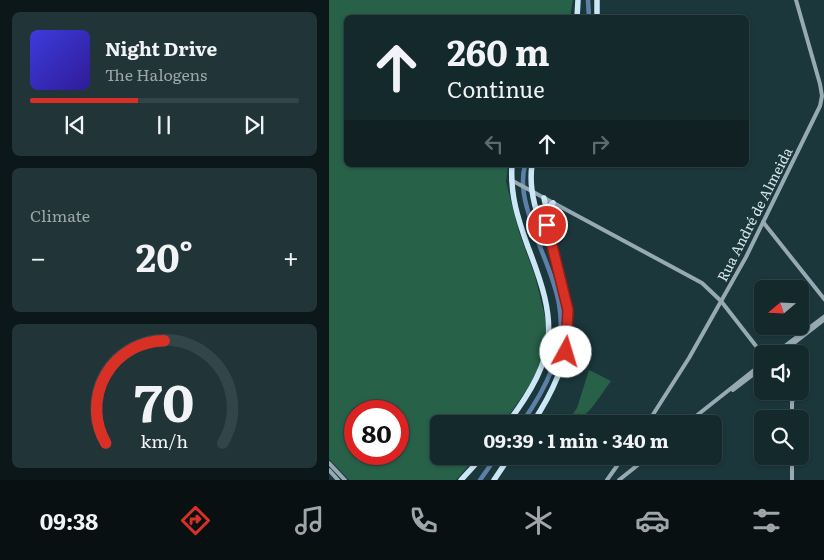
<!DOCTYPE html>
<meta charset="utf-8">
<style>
body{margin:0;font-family:Literata,serif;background:#213538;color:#f1f3f6;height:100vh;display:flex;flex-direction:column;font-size:19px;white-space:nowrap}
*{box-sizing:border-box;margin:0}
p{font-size:16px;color:#9da6a9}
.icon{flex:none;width:28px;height:28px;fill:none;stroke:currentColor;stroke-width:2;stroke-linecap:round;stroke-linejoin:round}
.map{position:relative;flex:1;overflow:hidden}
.sheet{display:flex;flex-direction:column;gap:12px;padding:12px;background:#0b1718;width:329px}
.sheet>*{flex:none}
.hud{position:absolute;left:15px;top:15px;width:405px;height:152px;border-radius:8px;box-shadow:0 1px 4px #0004,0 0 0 1px #334548;background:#14292c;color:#f1f3f6;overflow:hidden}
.needle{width:32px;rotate:251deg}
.tools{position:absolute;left:425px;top:280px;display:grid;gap:10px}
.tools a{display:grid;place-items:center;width:55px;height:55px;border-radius:8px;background:#14292c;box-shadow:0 1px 4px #0004,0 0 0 1px #334548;font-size:25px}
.speed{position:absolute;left:15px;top:400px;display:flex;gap:10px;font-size:25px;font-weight:700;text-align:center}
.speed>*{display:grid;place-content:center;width:65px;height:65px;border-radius:50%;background:#14292c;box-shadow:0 1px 4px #0004,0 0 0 1px #334548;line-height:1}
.speed .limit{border:8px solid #d22;background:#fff;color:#111}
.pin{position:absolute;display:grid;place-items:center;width:42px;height:42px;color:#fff;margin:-21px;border:2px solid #fff;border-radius:50%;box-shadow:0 1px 5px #0007}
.me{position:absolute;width:55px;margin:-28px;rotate:6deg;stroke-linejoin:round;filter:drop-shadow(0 0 4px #0008)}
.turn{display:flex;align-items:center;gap:18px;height:105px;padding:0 20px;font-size:22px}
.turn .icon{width:65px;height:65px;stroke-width:2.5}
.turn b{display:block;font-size:35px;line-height:42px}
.lanes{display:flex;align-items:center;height:48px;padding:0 20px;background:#0003;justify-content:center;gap:25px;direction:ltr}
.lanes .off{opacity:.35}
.big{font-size:38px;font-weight:700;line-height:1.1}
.sheet .tile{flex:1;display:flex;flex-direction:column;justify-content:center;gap:8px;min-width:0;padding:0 18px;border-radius:8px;background:#213538}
.sheet .dial{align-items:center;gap:0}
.dial svg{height:130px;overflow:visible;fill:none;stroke:#334548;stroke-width:7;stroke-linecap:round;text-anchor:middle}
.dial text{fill:#f1f3f6;stroke:none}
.song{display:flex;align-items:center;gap:15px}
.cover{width:60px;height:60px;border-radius:8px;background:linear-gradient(135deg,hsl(240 70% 55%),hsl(250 70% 35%))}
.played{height:5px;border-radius:2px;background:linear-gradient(90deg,#d93025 40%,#334548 40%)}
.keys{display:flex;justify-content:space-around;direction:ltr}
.heat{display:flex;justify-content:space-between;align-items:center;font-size:28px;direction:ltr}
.trip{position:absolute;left:101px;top:415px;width:292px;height:50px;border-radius:8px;background:#14292c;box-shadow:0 1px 4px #0004,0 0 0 1px #334548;font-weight:700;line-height:50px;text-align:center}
.dock{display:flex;height:80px;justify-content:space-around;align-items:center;background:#081012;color:#9da6a9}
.dock .icon{width:35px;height:35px}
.dock .active{color:#d93025}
.dock b{font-size:22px;color:#f1f3f6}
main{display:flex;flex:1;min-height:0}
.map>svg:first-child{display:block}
.green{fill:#276148;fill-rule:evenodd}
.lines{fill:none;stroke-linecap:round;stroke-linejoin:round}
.river{stroke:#5c80a8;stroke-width:4.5}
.secondary{stroke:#97a9b2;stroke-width:4}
.highway{stroke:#cce8f6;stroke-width:5.5}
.route-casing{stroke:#8d1f18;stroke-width:12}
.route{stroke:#d93025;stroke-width:9}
.labels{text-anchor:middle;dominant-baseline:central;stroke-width:5;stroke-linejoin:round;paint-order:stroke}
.street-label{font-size:14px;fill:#d5e5e8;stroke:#1b373b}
</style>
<main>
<section class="sheet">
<div class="tile">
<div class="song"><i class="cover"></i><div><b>Night Drive</b><p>The Halogens</p></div></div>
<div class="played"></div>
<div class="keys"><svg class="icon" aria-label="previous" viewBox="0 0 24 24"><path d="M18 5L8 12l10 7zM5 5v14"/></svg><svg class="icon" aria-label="pause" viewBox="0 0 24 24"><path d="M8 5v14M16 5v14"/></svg><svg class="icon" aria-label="next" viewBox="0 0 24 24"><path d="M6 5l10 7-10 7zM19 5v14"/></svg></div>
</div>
<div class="tile"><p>Climate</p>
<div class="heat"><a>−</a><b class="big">20°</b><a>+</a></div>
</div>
<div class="tile dial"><svg viewBox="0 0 100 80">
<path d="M14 69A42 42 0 1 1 86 69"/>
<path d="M14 69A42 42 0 0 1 50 6" stroke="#d93025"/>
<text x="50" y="56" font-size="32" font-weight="700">70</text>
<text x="50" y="72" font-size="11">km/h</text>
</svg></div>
</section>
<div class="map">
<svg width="496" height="480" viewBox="0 0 496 480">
<rect width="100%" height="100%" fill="#1b373b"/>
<g class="green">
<path d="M0,0h244l-3,17 -223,1v147h161l-2,17 13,50 16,44 12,49 -5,30 -8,24 -31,45h-64v32h38l-21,24h-107l-20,-21zM26,411h43v43h-43z"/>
<path d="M260,370l22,11c-10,13 -26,43 -45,43l11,-16z"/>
</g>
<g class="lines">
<g class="river">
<polyline points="259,0 260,18"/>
<path d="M192,424c25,-35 46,-75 38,-120 -5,-29 -20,-55 -28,-83 -6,-18 -11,-37 -6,-56"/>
<polyline points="151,480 168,456"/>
</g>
<g class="secondary">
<polyline points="182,180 373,283 392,301 434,355"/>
<polyline points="434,222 496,300"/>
<polyline points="445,354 496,316"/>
<polyline points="451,354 496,319"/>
<polyline points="404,390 434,367"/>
<polyline points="462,391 467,398 463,401 463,419"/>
<polyline points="318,424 360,358 417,257 491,106 493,96 491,84 467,0"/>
<polyline points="357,424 434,363"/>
<polyline points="463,456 463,480"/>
<polyline points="0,463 16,480"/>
<polyline points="0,470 9,480"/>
<polyline points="278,480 295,456"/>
<polyline points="290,480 320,456"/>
</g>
<g class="highway">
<polyline points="268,0 268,18"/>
<polyline points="248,18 249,0"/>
<path d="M203,165c-4,27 6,53 16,78 29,73 28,114 -16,181"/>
<polyline points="215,198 217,207"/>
<polyline points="221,241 216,209 224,203"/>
<path d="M178,424c52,-69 51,-100 21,-177 -10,-28 -18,-52 -16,-82"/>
<polyline points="132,480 154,456"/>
<polyline points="165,480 181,456"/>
</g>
</g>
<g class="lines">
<defs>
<polyline id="route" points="218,225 239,310 237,352"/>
</defs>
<use href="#route" class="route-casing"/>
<use href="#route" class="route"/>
</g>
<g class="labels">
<g class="street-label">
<text transform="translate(425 214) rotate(-63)">Rua André de Almeida</text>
</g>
</g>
</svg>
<div class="tools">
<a><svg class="needle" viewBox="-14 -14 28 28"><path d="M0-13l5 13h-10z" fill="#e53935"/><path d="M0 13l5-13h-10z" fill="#9da6a9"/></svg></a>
<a><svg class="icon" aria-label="sound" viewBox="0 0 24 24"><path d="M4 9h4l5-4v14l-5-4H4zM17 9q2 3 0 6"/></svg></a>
<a><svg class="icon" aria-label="search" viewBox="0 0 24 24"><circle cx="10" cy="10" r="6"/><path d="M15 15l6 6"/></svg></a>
</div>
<div class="speed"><div class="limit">80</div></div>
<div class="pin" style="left:218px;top:225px;background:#d93025"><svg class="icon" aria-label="arrive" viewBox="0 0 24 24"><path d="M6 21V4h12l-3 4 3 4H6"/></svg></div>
<svg class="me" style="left:237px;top:352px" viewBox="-20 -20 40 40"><circle r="19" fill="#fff"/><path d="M0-13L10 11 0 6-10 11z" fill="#d93025"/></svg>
<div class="trip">09:39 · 1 min · 340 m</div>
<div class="hud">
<div class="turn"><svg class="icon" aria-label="ahead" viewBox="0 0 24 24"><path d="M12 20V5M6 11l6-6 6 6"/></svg><div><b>260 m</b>Continue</div></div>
<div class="lanes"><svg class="icon off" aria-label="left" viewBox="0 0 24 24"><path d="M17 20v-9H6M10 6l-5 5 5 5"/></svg><svg class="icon" aria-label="ahead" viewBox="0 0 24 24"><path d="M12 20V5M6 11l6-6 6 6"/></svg><svg class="icon off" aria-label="right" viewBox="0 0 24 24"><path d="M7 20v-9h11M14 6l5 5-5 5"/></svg></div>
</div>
</div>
</main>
<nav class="dock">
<b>09:38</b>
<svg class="icon active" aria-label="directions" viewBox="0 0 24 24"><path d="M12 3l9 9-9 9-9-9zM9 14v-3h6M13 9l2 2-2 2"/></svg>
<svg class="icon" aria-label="music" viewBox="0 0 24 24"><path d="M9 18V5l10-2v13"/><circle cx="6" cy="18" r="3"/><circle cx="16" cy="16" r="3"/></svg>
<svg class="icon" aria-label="phone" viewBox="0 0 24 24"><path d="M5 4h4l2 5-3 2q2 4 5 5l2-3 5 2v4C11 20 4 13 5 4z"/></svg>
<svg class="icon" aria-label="climate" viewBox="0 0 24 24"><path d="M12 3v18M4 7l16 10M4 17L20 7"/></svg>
<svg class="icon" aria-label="car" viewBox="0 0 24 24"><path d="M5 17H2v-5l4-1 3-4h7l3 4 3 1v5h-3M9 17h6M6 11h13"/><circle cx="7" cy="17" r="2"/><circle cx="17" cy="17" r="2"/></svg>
<svg class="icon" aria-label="filters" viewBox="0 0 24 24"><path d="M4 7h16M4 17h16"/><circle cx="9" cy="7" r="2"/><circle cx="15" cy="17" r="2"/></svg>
</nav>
